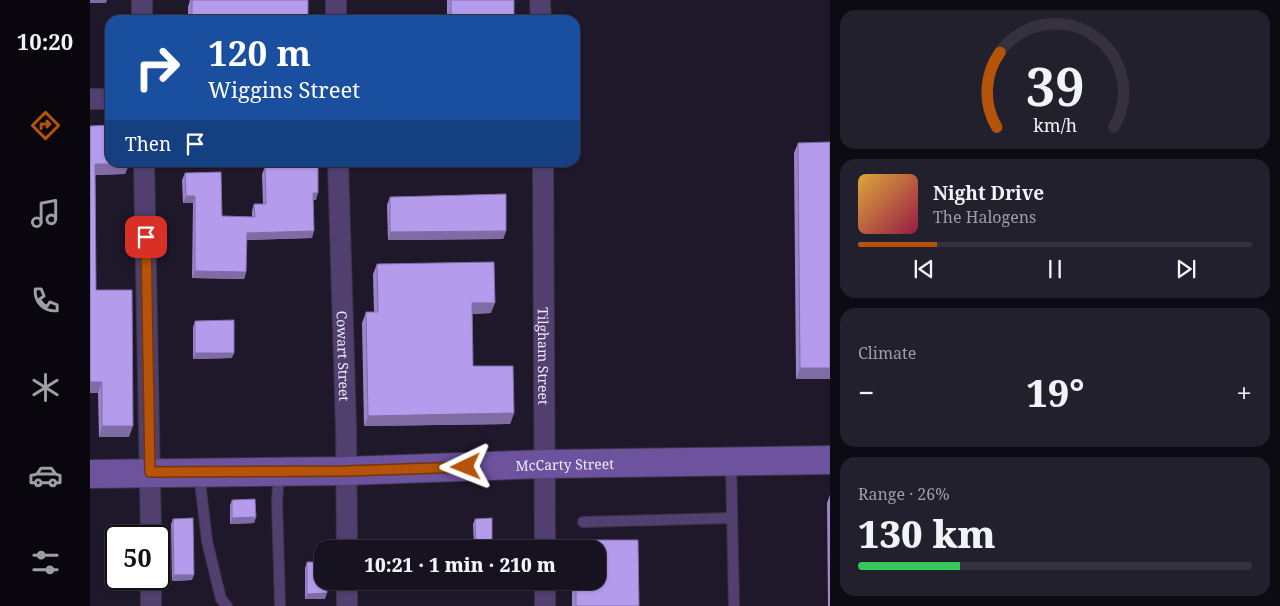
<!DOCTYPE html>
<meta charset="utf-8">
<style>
body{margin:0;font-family:"Noto Serif",serif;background:#23202d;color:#f1f3f6;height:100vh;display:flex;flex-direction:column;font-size:19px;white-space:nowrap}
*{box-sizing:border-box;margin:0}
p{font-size:16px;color:#9e9ea5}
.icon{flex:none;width:28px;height:28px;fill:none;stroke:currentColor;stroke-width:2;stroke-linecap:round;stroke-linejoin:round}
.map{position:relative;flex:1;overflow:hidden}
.drawer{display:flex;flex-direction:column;gap:10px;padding:10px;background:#0c0a12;width:450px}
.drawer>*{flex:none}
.guide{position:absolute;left:15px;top:15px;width:475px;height:152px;border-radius:15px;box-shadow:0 1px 4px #0004,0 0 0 1px #35323e;background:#1a4fa0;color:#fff;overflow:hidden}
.speed{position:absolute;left:15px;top:525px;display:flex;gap:10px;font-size:25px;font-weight:700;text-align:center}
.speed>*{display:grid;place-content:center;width:65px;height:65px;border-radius:50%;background:#161220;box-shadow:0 1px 4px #0004,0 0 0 1px #35323e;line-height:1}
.speed .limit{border:2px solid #111;border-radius:8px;background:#fff;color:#111}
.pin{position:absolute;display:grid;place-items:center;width:42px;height:42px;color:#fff;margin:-21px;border-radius:10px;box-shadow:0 2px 8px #0006}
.me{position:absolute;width:55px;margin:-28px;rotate:268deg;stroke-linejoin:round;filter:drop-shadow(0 0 4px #0008)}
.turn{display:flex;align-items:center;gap:18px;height:105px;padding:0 20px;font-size:22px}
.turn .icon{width:65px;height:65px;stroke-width:2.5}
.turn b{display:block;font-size:35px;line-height:42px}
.then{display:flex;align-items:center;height:48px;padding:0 20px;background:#0003;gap:10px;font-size:19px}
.big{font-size:38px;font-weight:800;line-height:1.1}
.drawer .card{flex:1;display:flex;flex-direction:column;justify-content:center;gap:8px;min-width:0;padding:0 18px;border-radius:15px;background:#23202d}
.drawer .dial{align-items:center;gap:0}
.dial svg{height:130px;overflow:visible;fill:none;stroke:#35323e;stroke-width:7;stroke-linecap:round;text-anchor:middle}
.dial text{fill:#f1f3f6;stroke:none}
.song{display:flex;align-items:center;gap:15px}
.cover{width:60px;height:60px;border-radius:8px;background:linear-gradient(135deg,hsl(40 70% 55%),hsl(340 70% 35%))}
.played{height:5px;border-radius:2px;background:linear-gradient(90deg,#b45309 20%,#35323e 20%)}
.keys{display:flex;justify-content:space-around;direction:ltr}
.heat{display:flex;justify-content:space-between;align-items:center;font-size:28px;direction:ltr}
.charge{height:8px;border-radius:4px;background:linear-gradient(90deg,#34c759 26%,#35323e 0)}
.trip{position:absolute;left:224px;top:540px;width:292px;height:50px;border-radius:15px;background:#161220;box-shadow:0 1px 4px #0004,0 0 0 1px #35323e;font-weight:800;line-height:50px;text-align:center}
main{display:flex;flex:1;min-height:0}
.dock{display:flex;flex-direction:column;width:90px;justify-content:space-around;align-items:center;background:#09070d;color:#9e9ea5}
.dock .icon{width:35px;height:35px}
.dock .selected{color:#b45309}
.dock b{font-size:22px;color:#f1f3f6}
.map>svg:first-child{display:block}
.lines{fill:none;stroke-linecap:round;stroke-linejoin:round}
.service-casing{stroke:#3b3547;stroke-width:12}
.minor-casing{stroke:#3b3547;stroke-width:22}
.secondary-casing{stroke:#3b3547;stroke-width:30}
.service{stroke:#503f6f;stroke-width:10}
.minor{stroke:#503f6f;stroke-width:20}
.secondary{stroke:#6d529e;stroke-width:28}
.wall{fill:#9c85cb}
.shaded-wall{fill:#7f6ca5}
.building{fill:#b59bec;stroke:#7f6ca5}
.route-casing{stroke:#753606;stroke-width:12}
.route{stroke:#b45309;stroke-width:9}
.labels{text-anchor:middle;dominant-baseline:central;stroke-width:5;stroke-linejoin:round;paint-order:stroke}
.street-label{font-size:14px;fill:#ede9f6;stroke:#07050c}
</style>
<main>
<nav class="dock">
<b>10:20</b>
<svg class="icon selected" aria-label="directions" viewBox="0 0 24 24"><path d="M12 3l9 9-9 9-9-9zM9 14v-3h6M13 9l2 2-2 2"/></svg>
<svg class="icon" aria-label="music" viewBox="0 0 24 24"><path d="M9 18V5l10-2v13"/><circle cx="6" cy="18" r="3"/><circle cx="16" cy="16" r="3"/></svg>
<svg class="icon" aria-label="phone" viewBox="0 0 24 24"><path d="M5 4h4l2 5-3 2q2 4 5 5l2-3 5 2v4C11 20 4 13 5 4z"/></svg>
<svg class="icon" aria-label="climate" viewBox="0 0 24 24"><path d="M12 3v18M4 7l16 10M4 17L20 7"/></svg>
<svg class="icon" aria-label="car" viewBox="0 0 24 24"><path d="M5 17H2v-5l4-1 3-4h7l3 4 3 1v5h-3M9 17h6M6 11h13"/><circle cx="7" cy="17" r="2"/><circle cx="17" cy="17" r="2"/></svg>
<svg class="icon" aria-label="filters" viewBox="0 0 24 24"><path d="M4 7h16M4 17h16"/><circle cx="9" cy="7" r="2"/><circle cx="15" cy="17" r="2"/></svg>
</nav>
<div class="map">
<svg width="740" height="606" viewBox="0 0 740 606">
<rect width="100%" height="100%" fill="#1e182a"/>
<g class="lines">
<defs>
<g id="service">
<polyline points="641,462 644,606"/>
<polyline points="109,473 117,541 131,599 137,606"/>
<polyline points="189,473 187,501 190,606"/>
<polyline points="493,522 642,518"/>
</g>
<g id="minor">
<polyline points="52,0 52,20"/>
<polyline points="246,0 246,20"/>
<polyline points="450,0 451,20"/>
<polyline points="0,99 20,99"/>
<polyline points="54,162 61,536"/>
<path id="s1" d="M248,162l8,265 1,122"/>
<path id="s2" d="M453,162l2,387"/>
<polyline points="61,579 61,606"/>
<polyline points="455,581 455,606"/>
<polyline points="257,606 257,581"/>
</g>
<g id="secondary">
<path id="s3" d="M0,474l256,-3 199,-7 285,-4"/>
</g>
</defs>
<use href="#service" class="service-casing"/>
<use href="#minor" class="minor-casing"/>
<use href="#secondary" class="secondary-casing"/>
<use href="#service" class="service"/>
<use href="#minor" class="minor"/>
<use href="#secondary" class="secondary"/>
</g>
<g class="wall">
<polygon points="100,0 218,0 218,20 98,20 98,7"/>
<rect x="357" y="0" width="67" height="20"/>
<polygon points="0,126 39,164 35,174 5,175 6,290 39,437 9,437 8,393"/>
<polygon points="708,143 740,379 706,379 704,153"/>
<polygon points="175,167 226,200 223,200 222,238 157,240 156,272 154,279 102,278 103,203 93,203 92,180 95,173 132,216 162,217 162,211 164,204 173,204 172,174"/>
<polygon points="300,197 416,231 413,239 298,240 297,205"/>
<polygon points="287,264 401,313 382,314 383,366 424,413 420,424 274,426 272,323 276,312 284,312 283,274"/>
<polygon points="105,321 142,358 103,359 103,327"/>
<polygon points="740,495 740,606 738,606 737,503"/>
<polygon points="142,500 166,517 164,523 140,524 140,505"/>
<polygon points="83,519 102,580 82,581 81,524"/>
<polygon points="385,519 402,549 384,549 383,524"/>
<polygon points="485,540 548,540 549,606 482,606 482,581 508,581 508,549 482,549"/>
<polygon points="217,562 235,599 215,599 215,568"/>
</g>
<g class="shaded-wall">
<polygon points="0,0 17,0 16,3 0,3"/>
<polygon points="5,164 39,164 35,174 1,175"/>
<polygon points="223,193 228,193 226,200 221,200"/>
<polygon points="96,196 105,196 103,203 93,203"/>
<polygon points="224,231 222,238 155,240 157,233"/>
<polygon points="416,231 413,239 298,240 300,232"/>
<polygon points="105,271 156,272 154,279 102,278"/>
<polygon points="382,303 405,303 401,313 378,314"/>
<polygon points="105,353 144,353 142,358 103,359"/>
<polygon points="710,368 740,368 740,379 706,379"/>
<polygon points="0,382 12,382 8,393 0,393"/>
<polygon points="424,413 420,424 274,426 278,416"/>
<polygon points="12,426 43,426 39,437 9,437"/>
<polygon points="166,517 164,523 140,524 142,518"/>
<polygon points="84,575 104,575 102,580 82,581"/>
<polygon points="237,593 235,599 215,599 217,594"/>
</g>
<g class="building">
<rect x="102" y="0" width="116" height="20"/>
<rect x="361" y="0" width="63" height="20"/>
<polygon points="20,125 20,162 39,162 39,164 5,164 6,290 42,290 43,426 12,426 12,382 0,382 0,126"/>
<polygon points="740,142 740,368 710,368 708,143"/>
<polygon points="228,166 228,193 223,193 224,231 157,233 156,272 105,271 105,196 96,196 95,173 131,172 132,216 165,217 164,204 176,204 175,167"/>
<polygon points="416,194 416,231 300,232 300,197"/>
<polygon points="404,262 405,303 382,303 383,366 423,366 424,413 278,416 276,312 288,312 287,264"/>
<polygon points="144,320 144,353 105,353 105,321"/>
<polygon points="165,499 166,517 142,518 142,500"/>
<polygon points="103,518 104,575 84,575 83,519"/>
<polygon points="402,518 402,549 386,549 385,519"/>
<polygon points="485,540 548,540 549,606 486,606 486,581 508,581 508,549 485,549"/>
<polygon points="217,562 232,562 232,581 237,581 237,593 217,594"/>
</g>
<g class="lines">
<defs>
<polyline id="route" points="56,237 60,472 256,471 376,467"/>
</defs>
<use href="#route" class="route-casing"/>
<use href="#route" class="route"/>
</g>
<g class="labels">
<g class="street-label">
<text stroke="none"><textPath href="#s1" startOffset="194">Cowart Street</textPath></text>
<text stroke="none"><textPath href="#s2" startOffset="194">Tilgham Street</textPath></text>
<text stroke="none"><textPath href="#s3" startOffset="475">McCarty Street</textPath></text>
</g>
</g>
</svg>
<div class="speed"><div class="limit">50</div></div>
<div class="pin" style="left:56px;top:237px;background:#d93025"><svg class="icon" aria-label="arrive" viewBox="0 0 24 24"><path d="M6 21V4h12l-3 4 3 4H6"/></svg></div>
<svg class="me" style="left:376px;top:467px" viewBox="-20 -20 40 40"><path d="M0-17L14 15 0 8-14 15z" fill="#b45309" stroke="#fff" stroke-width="4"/></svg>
<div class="trip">10:21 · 1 min · 210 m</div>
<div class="guide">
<div class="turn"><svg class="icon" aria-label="right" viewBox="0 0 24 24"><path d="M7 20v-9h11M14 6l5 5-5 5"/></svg><div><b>120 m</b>Wiggins Street</div></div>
<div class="then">Then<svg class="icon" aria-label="arrive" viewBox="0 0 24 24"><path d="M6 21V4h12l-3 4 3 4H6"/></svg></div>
</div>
</div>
<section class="drawer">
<div class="card dial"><svg viewBox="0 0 100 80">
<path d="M14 69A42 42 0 1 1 86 69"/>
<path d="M14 69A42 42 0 0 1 16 23" stroke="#b45309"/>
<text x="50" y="56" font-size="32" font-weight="700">39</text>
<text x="50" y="72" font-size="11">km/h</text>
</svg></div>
<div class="card">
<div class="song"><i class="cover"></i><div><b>Night Drive</b><p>The Halogens</p></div></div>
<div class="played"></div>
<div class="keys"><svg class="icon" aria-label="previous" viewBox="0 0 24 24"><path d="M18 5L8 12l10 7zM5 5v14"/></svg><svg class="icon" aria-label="pause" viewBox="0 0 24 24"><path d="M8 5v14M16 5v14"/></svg><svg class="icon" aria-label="next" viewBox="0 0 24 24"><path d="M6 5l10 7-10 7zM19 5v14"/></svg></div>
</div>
<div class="card"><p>Climate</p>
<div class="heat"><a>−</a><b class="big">19°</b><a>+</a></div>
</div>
<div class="card"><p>Range · 26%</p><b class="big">130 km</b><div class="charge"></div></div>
</section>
</main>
